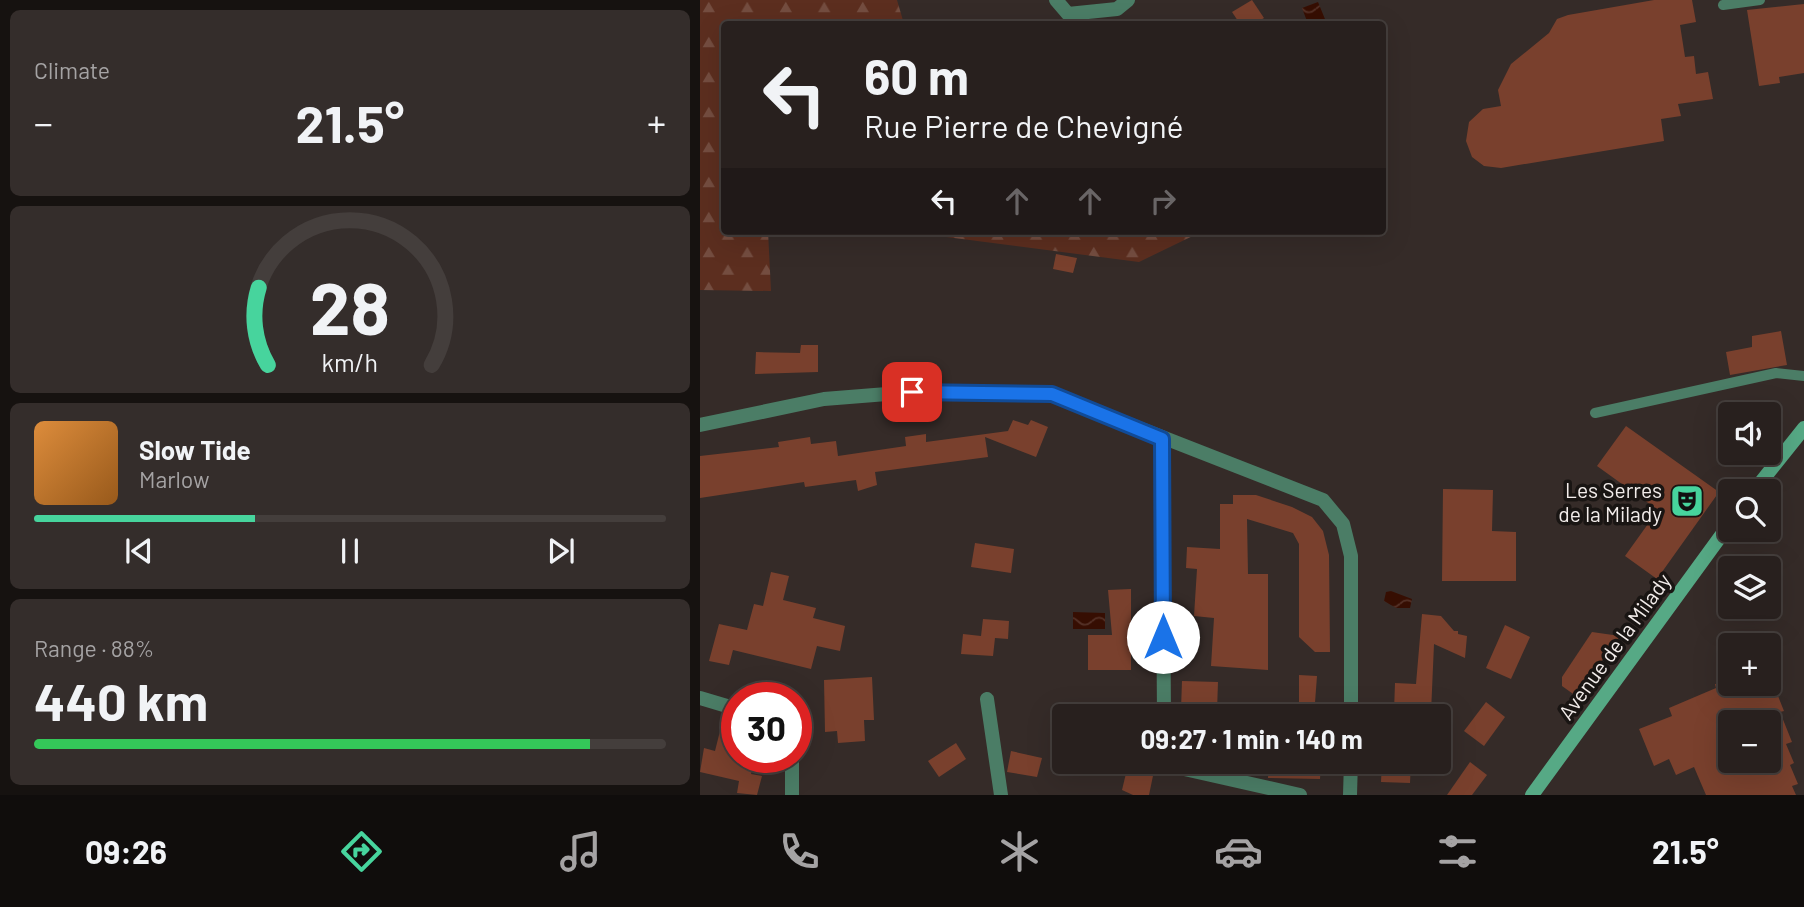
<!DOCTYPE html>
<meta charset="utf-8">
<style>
body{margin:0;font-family:Barlow,sans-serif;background:#342d2b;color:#f1f3f6;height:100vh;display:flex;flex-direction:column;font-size:26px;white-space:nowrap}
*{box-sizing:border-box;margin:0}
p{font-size:23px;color:#a5a3a4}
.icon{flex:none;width:38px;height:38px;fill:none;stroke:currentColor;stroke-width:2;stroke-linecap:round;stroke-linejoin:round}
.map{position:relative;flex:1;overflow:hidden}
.details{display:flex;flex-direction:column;gap:10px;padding:10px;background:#161210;width:700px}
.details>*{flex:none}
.top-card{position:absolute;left:21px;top:21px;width:665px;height:214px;border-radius:7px;box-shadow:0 7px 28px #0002,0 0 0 2px #443e3c;background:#28201e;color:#f1f3f6;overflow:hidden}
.buttons{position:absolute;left:1018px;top:402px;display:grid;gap:14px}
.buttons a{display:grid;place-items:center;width:63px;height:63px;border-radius:7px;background:#28201e;box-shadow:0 7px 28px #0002,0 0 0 2px #443e3c;font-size:35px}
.speed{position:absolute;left:21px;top:682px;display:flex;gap:14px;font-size:35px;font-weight:700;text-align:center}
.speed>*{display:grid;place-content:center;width:91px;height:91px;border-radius:50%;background:#28201e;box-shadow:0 7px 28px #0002,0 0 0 2px #443e3c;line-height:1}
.speed .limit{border:10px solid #d22;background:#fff;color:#111}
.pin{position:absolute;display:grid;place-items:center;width:60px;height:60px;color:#fff;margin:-30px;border-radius:14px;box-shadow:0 4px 10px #0006}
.me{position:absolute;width:77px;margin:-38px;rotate:0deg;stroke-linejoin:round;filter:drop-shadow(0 0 5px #0008)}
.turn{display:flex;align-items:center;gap:24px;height:147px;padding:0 28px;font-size:32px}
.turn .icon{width:91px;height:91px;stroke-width:2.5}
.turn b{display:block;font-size:49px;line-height:60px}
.lanes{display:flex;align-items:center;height:66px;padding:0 28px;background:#0003;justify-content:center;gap:35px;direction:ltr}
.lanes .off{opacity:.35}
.big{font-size:52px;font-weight:700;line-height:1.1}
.details .widget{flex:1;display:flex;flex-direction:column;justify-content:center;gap:10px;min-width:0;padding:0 24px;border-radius:10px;background:#342d2b}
.details .dial{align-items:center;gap:0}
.dial svg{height:182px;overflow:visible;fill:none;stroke:#443e3c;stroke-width:7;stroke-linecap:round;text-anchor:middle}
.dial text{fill:#f1f3f6;stroke:none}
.song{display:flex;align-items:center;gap:21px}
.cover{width:84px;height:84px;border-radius:10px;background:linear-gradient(135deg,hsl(30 70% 55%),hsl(30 70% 35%))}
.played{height:7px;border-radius:4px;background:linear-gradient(90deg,#47d49d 35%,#443e3c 35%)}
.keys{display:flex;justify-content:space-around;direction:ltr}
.heat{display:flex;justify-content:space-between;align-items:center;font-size:38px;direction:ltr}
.charge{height:10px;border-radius:5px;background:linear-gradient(90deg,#34c759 88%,#443e3c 0)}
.trip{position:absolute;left:352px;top:704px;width:399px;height:70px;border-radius:7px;background:#28201e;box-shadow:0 7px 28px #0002,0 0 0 2px #443e3c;font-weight:700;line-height:70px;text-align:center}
.tab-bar{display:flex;height:112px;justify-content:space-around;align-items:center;background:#100d0c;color:#a5a3a4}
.tab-bar .icon{width:49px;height:49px}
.tab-bar .current{color:#47d49d}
.tab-bar b{font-size:32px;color:#f1f3f6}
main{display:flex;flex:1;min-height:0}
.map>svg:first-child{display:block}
.forest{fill:url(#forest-firs)}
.water{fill:url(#water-waves)}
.building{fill:#79402d;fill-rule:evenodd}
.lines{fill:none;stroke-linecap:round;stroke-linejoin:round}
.lane{stroke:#4b7d66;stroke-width:10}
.street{stroke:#4b7d66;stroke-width:14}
.secondary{stroke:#56a985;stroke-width:14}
.route-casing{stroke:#114b97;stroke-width:18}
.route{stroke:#1a73e8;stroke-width:12}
.labels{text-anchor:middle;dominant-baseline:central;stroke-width:7;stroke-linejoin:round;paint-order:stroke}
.poi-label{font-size:21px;fill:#f3edeb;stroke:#191513;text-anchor:end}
.street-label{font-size:21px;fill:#f3edeb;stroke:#191513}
</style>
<main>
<section class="details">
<div class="widget"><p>Climate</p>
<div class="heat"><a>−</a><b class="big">21.5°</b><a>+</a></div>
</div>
<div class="widget dial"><svg viewBox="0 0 100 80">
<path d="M14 69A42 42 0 1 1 86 69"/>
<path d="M14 69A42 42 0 0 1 10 35" stroke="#47d49d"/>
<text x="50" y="56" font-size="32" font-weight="700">28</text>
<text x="50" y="72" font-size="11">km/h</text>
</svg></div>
<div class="widget">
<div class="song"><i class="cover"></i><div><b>Slow Tide</b><p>Marlow</p></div></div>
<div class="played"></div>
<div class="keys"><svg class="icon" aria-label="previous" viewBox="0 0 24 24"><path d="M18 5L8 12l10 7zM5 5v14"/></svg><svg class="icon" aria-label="pause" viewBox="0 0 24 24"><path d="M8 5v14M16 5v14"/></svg><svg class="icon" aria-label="next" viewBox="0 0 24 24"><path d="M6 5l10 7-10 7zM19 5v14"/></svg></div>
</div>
<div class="widget"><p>Range · 88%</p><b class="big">440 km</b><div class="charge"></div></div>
</section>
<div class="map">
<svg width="1104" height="795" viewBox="0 0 1104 795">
<defs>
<pattern id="forest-firs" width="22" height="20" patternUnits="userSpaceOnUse" patternTransform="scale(1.75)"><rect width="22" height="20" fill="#5c2e1f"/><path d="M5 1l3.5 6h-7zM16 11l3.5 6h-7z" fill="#744d40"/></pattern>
<pattern id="water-waves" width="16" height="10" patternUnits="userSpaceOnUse" patternTransform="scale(1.75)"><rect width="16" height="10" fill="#360e02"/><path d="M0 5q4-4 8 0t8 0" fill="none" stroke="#543127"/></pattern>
</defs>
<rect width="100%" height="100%" fill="#352b28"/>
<g class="forest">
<polygon points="0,0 197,0 204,24 24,24 24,231 68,231 71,291 0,290"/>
<polygon points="200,231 503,231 439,262"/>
</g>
<g class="water">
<polygon points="618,2 627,24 608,24 602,8"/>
<polygon points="691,591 712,599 710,608 696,608 684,601 686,592"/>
<polygon points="373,612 405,613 405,629 373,629"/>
</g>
<g class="building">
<polygon points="552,0 564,18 554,24 540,24 532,12"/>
<polygon points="954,0 992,0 996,22 980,25 985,57 994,56 996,74 1008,72 1013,99 978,104 981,116 961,119 964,141 801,168 784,166 772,157 766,141 769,122 783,109 801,106 798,90 811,64 849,33 857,19 868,15"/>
<polygon points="1104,4 1104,73 1079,77 1080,83 1059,86 1047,10"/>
<polygon points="356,254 377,258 373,273 353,269"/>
<polygon points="1081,331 1087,365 1030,375 1026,352 1052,347 1052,336"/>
<polygon points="101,345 118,345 118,372 55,374 56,352 100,353"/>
<polygon points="313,420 328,425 331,420 348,427 336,457 285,437 288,457 175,472 177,485 158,491 156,480 105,487 104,482 0,498 0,456 79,447 78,442 110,437 111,444 136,441 138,456 206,446 205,437 226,434 226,442 308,431"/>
<polygon points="926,426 1019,492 957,579 925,556 958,510 897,466"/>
<polygon points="743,489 793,490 792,531 816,532 816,581 742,581"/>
<polygon points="533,495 556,495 592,507 612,517 623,531 629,555 630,652 615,652 599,637 599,544 593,533 547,519 548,574 568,574 568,670 511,666 514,618 494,616 497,569 486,568 487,547 520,549 520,504 533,504"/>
<polygon points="275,543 314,549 311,573 271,567"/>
<polygon points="71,572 89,576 83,600 116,608 113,618 145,626 140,651 117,646 111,669 33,650 29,665 9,661 19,624 47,630 54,604 63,606"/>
<polygon points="431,589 431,670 388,670 388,635 412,635 408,590"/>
<polygon points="722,614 741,616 754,631 758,631 758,634 767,636 765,658 734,644 731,713 694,711 695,683 716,684"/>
<polygon points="283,619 309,621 308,639 295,638 293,656 261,654 263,634 281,636"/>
<polygon points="805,625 830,637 811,679 786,668"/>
<polygon points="892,632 920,636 876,696 862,686 862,677"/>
<polygon points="599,675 617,676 614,716 599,716"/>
<polygon points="172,677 174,720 164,720 165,741 138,743 137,731 125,732 124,680"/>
<polygon points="482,681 518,682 517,711 481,709"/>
<path d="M1015,684h53l4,9 4,-2 8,20 -4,1 12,30 -6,2 8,19 -4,2 8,19 -6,2 4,9h-90l-12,-28 -18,8 -7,-16 -15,7 -15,-37 33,-13 -3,-8 47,-20zM1031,723h38v38h-38z"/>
<polygon points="786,702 805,717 784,746 764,731"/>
<polygon points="20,731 37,735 32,758 55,758 51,774 62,776 57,795 37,793 39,781 0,772 4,748 15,751"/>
<polygon points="256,743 266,759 239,777 228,761"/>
<polygon points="311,751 342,758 337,777 307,772"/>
<polygon points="569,761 621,761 620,779 568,778"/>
<polygon points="682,761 711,761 710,783 681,782"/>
<polygon points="770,762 787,775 772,795 747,795"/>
<polygon points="428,765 454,771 449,795 433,795 422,790"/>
</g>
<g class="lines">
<g class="lane">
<polyline points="1023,5 1060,0"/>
<polyline points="895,413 1076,373 1104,376"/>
</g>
<g class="street">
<polyline points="356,0 368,14 417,9 428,0"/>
<polyline points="0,425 124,399 212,392 352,394 623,500 643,524 651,556 651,716"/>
<polyline points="462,439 464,716"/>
<polyline points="0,698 37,709"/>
<polyline points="287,699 301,795"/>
<polyline points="92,758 92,795"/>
<polyline points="467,761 471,766 600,795"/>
<polyline points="650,795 651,761"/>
</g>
<g class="secondary">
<polyline points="1053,492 1104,428"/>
<polyline points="832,795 1031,522"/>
</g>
</g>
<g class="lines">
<defs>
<polyline id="route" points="212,392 352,394 462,439 463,637"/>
</defs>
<use href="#route" class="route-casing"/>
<use href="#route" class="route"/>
</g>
<defs>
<symbol id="theatre-square" viewBox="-11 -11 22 22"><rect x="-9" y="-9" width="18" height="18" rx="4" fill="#47d49d" stroke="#191513"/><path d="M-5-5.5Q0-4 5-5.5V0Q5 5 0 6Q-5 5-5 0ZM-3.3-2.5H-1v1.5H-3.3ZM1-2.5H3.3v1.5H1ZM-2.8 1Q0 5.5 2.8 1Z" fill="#111"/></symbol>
</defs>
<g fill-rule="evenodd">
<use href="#theatre-square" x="968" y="482" width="38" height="38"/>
</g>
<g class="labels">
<g class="poi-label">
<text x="962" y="489">Les Serres<tspan x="962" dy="24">de la Milady</tspan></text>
</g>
<g class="street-label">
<text transform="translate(914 646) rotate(-54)">Avenue de la Milady</text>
</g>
</g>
</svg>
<div class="buttons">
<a><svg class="icon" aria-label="sound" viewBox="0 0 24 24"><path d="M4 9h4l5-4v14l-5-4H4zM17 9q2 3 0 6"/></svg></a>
<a><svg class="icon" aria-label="search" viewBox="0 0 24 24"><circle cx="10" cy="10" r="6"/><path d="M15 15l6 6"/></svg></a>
<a><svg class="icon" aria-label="layers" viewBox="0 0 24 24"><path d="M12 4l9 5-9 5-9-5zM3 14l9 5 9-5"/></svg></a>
<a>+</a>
<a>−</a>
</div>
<div class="speed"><div class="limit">30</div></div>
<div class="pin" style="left:212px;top:392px;background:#d93025"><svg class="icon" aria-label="arrive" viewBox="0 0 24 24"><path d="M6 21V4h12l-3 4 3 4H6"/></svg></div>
<svg class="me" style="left:463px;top:637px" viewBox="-20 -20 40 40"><circle r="19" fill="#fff"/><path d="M0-13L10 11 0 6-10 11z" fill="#1a73e8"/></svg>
<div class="trip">09:27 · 1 min · 140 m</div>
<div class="top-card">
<div class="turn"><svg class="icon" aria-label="left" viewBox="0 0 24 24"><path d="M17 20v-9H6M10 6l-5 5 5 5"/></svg><div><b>60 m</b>Rue Pierre de Chevigné</div></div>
<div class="lanes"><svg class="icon" aria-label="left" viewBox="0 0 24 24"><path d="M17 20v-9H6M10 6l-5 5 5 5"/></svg><svg class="icon off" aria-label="ahead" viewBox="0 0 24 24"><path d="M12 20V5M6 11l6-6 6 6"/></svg><svg class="icon off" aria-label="ahead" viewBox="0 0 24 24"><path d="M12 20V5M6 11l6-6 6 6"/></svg><svg class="icon off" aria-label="right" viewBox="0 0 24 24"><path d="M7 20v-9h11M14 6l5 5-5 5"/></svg></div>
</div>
</div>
</main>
<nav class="tab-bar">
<b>09:26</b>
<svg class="icon current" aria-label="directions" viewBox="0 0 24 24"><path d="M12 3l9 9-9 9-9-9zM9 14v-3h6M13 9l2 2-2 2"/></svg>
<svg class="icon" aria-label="music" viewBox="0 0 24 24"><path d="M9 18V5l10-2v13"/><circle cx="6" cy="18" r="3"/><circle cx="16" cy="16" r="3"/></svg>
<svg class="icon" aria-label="phone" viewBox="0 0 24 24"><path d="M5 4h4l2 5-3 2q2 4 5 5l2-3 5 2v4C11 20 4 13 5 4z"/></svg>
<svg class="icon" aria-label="climate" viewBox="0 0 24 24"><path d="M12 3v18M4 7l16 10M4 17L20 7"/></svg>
<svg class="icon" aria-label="car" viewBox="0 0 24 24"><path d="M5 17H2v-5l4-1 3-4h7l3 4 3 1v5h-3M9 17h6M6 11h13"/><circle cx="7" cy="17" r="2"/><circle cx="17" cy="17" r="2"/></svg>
<svg class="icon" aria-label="filters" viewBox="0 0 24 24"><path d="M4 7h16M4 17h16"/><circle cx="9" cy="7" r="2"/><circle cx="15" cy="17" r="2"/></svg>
<b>21.5°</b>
</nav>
